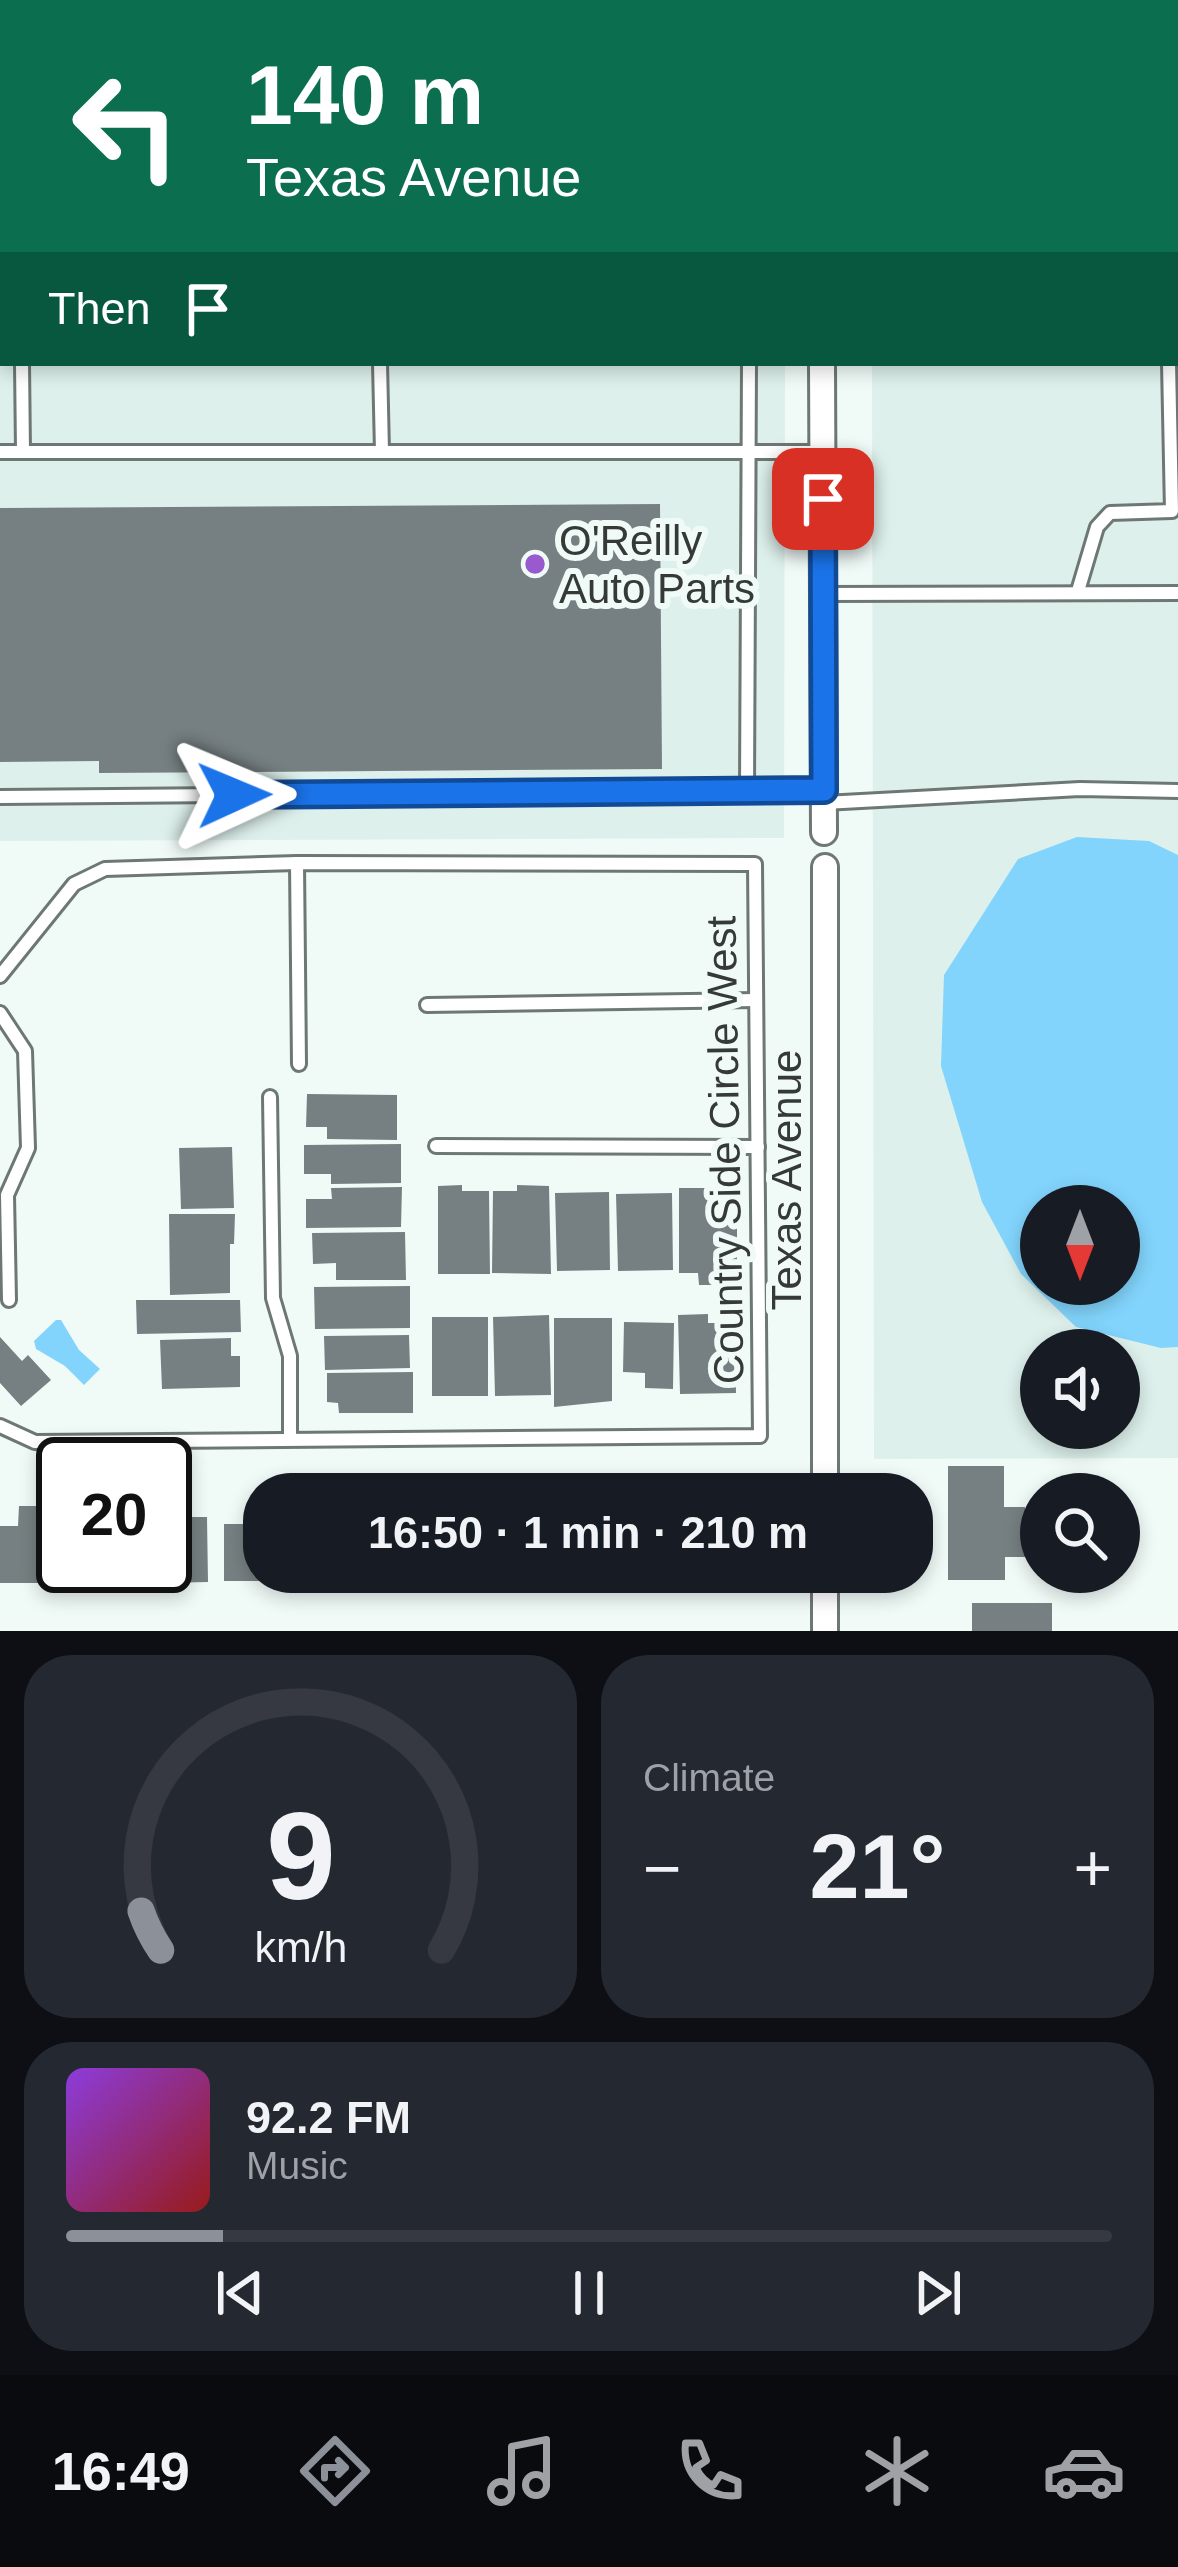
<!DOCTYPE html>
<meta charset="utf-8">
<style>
body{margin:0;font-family:Helvetica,sans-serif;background:#242831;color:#f1f3f6;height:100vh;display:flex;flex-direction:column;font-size:45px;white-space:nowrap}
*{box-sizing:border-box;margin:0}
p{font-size:39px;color:#9ea1a6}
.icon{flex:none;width:66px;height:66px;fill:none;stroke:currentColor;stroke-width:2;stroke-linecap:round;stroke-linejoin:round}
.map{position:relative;height:1631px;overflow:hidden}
.side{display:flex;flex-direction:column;gap:24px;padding:24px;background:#0d0f14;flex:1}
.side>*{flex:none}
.hud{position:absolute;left:0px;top:0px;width:1179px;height:366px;box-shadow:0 6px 18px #0003;background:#0b6e4f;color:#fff;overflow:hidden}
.needle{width:78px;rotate:180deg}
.tools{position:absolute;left:1020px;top:1185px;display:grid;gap:24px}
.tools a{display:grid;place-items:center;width:120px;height:120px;border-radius:50%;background:#171b24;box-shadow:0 6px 18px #0003;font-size:60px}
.speed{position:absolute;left:36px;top:1437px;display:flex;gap:24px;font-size:60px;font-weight:700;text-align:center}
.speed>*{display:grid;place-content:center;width:156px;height:156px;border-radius:50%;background:#171b24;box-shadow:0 6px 18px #0003;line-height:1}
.speed .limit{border:6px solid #111;border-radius:18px;background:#fff;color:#111}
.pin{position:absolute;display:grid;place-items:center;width:102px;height:102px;color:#fff;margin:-51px;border-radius:24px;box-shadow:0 6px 18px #0006}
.me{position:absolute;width:132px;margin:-66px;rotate:89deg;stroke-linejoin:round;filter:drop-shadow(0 0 9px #0008)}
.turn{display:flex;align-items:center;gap:42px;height:252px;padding:0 48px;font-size:54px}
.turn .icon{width:156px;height:156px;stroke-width:2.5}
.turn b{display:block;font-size:84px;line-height:102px}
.then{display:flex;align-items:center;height:114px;padding:0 48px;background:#0003;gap:24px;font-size:45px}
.big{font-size:90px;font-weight:700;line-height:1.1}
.side .tile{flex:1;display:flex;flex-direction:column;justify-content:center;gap:18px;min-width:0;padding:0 42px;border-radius:48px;background:#242831}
.side .dial{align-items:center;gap:0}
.dial svg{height:312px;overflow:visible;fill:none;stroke:#363941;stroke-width:7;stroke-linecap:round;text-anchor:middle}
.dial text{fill:#f1f3f6;stroke:none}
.song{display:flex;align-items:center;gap:36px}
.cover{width:144px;height:144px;border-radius:18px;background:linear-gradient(135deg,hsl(270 70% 55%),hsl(0 70% 35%))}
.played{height:12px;border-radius:6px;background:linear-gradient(90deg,#8c9099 15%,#363941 15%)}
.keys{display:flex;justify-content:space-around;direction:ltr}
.heat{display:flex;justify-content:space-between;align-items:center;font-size:66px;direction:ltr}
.side .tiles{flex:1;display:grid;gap:24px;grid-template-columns:1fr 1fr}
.tile:last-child{grid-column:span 2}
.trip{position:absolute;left:243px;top:1473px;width:690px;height:120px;border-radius:48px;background:#171b24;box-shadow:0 6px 18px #0003;font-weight:700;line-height:120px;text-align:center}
.tab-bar{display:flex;height:192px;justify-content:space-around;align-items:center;background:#090b0e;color:#9ea1a6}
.tab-bar .icon{width:84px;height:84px}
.tab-bar .selected{color:#8c9099}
.tab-bar b{font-size:54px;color:#f1f3f6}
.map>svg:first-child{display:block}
.built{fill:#ddf0eb;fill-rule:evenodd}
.water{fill:#82d4fc;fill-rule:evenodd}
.building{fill:#768082}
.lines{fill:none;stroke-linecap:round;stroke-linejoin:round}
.service-casing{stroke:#6d7774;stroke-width:18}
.minor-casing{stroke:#6d7774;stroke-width:30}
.service{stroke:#fff;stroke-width:12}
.minor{stroke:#fff;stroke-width:24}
.route-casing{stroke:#114b97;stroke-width:30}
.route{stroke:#1a73e8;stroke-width:21}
.poi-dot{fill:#995ad0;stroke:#f0fbf8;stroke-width:4.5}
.labels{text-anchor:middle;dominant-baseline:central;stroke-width:12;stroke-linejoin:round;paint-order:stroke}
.poi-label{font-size:42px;fill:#353938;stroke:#f0fbf8;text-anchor:start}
.street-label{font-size:42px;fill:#353938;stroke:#f0fbf8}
</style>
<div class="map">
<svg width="1178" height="1631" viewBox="0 0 1178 1631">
<rect width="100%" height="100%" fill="#f0fbf8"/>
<g class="built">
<polygon points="0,0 785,0 3,3 3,363 785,363 784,838 0,841"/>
<path d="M869,0h309v1458l-304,1 -2,-1096h304v-360zM1041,1206h78v78h-78zM1041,1350h78v78h-78z"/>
</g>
<g class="water">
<path d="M1077,837l72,4 29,14v492l-17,1 -85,-21 -55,-53 -39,-72 -41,-136 3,-91 74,-116zM1041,1206h78v78h-78z"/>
<polygon points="56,1320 61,1320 79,1350 100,1369 84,1385 65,1366 36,1349 34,1341"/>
</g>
<g class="building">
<polygon points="660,504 662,769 99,773 99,761 0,762 0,508"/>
<polygon points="307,1094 397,1095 397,1140 327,1139 327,1127 306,1127"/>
<polygon points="401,1144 401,1183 331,1184 331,1174 304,1174 304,1145"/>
<polygon points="232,1147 234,1208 181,1209 179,1148"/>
<polygon points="462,1185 462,1191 489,1191 490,1274 438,1274 438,1186"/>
<polygon points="517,1185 549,1186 551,1274 492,1273 493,1191 517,1191"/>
<polygon points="402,1187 401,1227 306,1228 306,1199 332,1199 331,1188"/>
<polygon points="679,1188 737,1188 737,1285 699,1285 698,1273 679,1273"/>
<polygon points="609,1192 610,1270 557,1271 555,1193"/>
<polygon points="672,1193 673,1270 618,1271 616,1194"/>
<polygon points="169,1214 235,1214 234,1244 230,1244 230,1293 170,1295"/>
<polygon points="405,1232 406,1280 336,1280 336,1263 313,1264 312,1233"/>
<polygon points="410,1286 410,1328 315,1329 314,1287"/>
<polygon points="136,1300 240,1300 241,1332 137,1334"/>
<polygon points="708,1314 708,1323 735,1323 736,1393 680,1394 678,1315"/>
<polygon points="549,1315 551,1395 495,1396 493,1317"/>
<rect x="432" y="1317" width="56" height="79"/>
<polygon points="554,1318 612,1318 612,1401 554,1407"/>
<polygon points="624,1322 674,1323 673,1389 645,1388 645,1373 623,1372"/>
<polygon points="409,1335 410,1368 325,1370 324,1336"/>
<polygon points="0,1337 22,1361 28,1355 51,1380 21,1406 0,1383"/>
<polygon points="231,1338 231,1356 240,1356 240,1387 162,1389 160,1340"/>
<polygon points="413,1372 413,1413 339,1413 338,1403 327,1402 327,1373"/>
<polygon points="948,1466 1004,1466 1004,1507 1025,1507 1025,1557 1005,1557 1005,1580 948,1580"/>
<polygon points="165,1499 184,1499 184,1517 207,1517 208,1582 162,1583"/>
<polygon points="19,1506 63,1506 63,1566 92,1566 92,1583 0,1583 0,1526 18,1526"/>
<polygon points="224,1524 264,1524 264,1572 324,1572 324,1581 224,1581"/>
<rect x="336" y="1572" width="98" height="7"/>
<rect x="657" y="1572" width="87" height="7"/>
<rect x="972" y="1603" width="80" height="28"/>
</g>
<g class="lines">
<defs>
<g id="service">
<polyline points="18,0 18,3"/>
<polyline points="373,0 373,3"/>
<polyline points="581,0 581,3"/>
<polyline points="896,3 896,0"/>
<polyline points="1001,3 1001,0"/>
<polyline points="1112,3 1112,0"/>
<polyline points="1176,332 1178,330"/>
<polyline points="22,363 23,452"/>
<polyline points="380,363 382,452"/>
<polyline points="0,452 821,452"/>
<polyline points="1078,591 1097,527 1110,513 1172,511 1169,363"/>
<polyline points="823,594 1178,593"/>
<polyline points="747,791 749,363"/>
<polyline points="0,797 823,790"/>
<polyline points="824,803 1080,789 1178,791"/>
<polyline points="297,863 299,1064"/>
<polyline points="0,976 74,884 105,869 297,863 755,864 760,1436 35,1442 0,1426"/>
<polyline points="427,1005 756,1000"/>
<polyline points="0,1013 25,1051 28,1148 7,1195 9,1300"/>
<polyline points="270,1097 273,1298 290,1356 290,1438"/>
<polyline points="436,1146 758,1147"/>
</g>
<g id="minor">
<polyline points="821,0 821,3"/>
<polyline points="822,363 824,832"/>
<polyline points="825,867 825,1494"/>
<polyline points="825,1572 825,1631"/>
</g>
</defs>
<use href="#service" class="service-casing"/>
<use href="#minor" class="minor-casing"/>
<use href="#service" class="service"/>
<use href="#minor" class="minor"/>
</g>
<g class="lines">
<defs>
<polyline id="route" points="234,795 824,790 823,499"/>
</defs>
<use href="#route" class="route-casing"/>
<use href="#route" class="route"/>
</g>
<circle class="poi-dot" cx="535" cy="564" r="12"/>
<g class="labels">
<g class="poi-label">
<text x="559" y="540">O'Reilly<tspan x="559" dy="48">Auto Parts</tspan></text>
</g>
<g class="street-label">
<text transform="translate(725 1150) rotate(-91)">Country Side Circle West</text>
<text transform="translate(786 1180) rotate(-90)">Texas Avenue</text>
</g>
</g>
</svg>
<div class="tools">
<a><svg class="needle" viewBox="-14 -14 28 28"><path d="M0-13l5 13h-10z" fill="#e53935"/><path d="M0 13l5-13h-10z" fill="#9ea1a6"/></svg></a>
<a><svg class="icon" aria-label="sound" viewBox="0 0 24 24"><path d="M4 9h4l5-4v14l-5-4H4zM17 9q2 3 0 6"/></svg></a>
<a><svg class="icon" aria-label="search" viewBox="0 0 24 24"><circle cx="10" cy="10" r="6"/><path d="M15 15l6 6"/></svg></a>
</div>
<div class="speed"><div class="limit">20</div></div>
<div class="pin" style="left:823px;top:499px;background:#d93025"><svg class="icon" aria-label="arrive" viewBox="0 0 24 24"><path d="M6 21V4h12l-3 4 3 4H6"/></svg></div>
<svg class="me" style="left:234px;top:795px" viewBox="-20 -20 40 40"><path d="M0-17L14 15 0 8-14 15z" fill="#1a73e8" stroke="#fff" stroke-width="4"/></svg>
<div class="trip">16:50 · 1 min · 210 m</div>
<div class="hud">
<div class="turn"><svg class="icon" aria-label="left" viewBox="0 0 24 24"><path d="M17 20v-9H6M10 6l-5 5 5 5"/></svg><div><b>140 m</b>Texas Avenue</div></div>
<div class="then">Then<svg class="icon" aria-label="arrive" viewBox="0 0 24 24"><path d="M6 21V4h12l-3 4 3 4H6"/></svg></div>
</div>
</div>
<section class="side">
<div class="tiles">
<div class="tile dial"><svg viewBox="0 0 100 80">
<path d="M14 69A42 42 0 1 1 86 69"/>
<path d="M14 69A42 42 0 0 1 9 59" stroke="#8c9099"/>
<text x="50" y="56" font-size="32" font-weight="700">9</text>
<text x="50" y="72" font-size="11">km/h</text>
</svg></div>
<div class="tile"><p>Climate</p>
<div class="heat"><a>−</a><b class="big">21°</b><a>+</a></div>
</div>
<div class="tile">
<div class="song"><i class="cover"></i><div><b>92.2 FM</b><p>Music</p></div></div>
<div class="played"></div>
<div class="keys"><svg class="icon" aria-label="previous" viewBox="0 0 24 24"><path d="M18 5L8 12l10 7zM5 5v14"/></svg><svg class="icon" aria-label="pause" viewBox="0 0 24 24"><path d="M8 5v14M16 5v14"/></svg><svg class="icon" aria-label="next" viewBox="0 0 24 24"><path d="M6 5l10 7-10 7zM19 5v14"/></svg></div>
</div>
</div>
</section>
<nav class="tab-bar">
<b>16:49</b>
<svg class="icon selected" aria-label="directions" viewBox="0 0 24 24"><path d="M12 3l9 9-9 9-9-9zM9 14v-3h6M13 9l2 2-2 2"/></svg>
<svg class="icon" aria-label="music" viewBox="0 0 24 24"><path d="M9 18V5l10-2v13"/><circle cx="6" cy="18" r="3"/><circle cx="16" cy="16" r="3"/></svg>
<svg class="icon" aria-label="phone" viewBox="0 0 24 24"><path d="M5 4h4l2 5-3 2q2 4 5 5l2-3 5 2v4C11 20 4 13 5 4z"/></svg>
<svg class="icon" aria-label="climate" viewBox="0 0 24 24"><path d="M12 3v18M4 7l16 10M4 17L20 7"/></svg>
<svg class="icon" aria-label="car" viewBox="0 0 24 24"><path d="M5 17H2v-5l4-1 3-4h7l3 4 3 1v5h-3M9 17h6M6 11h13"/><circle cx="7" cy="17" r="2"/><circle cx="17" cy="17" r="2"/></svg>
</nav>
